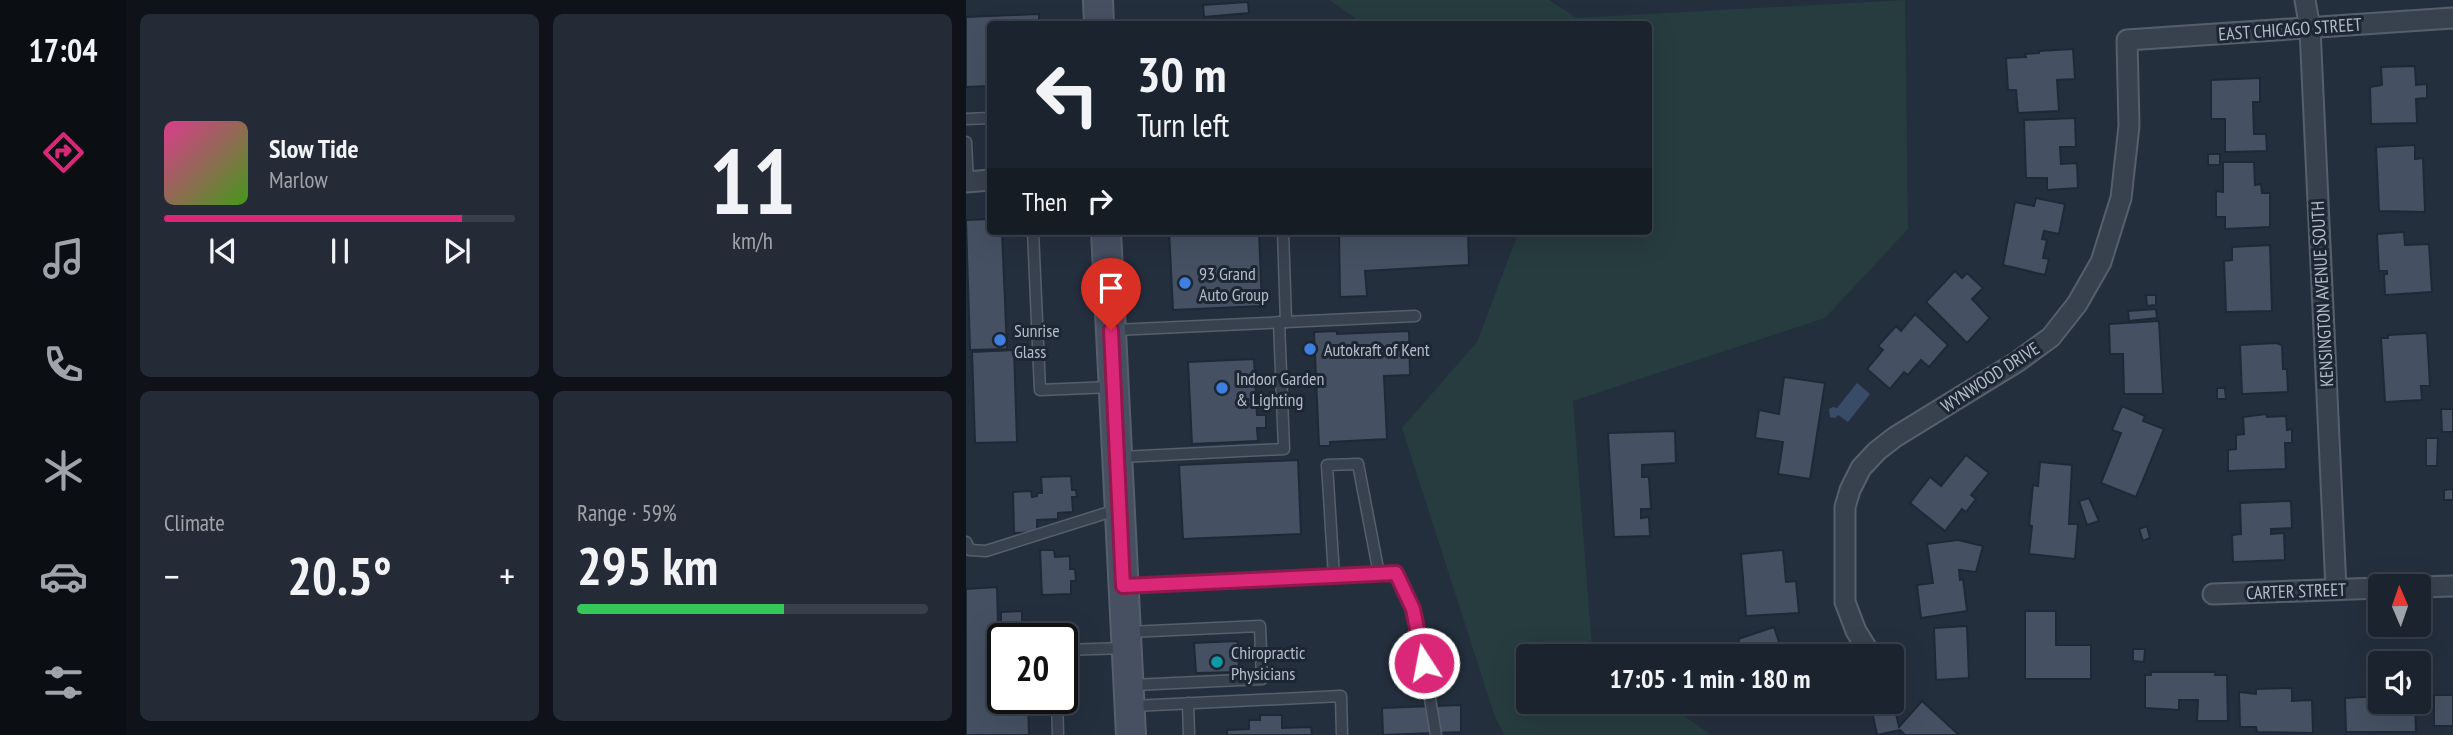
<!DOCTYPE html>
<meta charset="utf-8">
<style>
body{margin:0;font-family:"PT Sans Narrow",sans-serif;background:#242b36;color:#f1f3f6;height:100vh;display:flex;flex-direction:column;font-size:26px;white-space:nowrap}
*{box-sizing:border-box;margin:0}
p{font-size:23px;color:#a0a4aa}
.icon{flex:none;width:38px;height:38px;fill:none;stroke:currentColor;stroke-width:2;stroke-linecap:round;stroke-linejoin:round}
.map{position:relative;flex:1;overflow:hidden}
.panel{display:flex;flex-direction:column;gap:14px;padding:14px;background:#0f1319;width:840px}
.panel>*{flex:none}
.hud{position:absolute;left:21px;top:21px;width:665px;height:214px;border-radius:7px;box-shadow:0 7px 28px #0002,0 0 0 2px #39404a;background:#1b232e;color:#f1f3f6;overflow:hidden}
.needle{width:46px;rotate:358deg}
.controls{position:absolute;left:1402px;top:574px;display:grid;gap:14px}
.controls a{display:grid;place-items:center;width:63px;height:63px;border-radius:7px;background:#1b232e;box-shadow:0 7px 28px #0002,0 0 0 2px #39404a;font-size:35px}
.speed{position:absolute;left:21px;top:623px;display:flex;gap:14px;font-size:35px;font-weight:700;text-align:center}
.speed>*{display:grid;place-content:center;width:91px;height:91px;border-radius:50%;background:#1b232e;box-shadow:0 7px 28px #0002,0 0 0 2px #39404a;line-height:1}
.speed .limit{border:4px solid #111;border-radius:10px;background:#fff;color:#111}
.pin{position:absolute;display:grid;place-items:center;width:60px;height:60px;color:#fff;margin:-72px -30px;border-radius:50% 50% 50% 0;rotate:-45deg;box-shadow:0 0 7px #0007}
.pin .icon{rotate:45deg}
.me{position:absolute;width:77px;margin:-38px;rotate:349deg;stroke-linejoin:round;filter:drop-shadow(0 0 5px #0008)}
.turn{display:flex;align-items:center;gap:24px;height:147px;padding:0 35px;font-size:32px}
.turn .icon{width:91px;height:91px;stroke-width:2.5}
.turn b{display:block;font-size:49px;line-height:60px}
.then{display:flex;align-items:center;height:66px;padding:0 35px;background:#0003;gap:14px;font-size:26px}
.big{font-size:52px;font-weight:700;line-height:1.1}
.panel .widget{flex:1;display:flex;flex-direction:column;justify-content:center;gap:10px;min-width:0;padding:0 24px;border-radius:10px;background:#242b36}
.panel .dial{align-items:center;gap:0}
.dial b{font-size:91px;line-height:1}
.song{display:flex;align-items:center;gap:21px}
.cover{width:84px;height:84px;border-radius:10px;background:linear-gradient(135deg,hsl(330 70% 55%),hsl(100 70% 35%))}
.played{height:7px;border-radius:4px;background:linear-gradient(90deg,#db2777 85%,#39404a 85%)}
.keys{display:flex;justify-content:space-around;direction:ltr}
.heat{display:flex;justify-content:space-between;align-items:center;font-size:38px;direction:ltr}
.charge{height:10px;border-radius:5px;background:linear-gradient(90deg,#34c759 59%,#39404a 0)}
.panel .tiles{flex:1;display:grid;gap:14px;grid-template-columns:repeat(2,1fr)}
.trip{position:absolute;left:550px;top:644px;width:388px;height:70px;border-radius:7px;background:#1b232e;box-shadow:0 7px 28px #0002,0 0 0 2px #39404a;font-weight:700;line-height:70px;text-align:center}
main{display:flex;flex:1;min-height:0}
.tab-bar{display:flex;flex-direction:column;width:126px;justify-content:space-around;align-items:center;background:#0b0e12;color:#a0a4aa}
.tab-bar .icon{width:49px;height:49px}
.tab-bar .current{color:#db2777}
.tab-bar b{font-size:32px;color:#f1f3f6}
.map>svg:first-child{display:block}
.green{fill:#263c3f}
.water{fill:#394c67}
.building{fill:#455162;stroke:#1f2835;stroke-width:2}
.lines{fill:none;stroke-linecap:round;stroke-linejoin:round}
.service-casing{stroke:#565f6c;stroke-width:13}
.minor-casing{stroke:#565f6c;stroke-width:23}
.secondary-casing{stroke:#565f6c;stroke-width:32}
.service{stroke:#38414e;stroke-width:10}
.minor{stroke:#38414e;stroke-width:19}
.secondary{stroke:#465061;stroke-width:28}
.route-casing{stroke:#8e194d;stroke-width:18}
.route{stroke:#db2777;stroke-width:12}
.shop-dot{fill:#3f7fe0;stroke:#1d2633;stroke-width:2.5}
.culture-dot{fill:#0f9aa8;stroke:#1d2633;stroke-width:2.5}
.labels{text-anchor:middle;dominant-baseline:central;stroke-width:6;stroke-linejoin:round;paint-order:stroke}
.street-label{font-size:18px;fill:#b4bcc9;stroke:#1d2633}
.poi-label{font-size:18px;fill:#b4bcc9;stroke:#1d2633;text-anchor:start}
</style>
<main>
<nav class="tab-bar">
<b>17:04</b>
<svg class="icon current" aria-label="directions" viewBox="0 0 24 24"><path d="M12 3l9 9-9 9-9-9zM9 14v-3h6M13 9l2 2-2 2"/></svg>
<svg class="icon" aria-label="music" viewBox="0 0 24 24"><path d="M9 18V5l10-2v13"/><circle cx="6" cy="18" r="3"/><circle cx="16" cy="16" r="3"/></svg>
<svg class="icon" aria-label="phone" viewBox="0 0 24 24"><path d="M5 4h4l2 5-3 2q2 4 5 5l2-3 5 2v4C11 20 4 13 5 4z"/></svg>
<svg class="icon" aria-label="climate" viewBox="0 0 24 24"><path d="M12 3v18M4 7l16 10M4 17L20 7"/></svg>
<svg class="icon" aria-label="car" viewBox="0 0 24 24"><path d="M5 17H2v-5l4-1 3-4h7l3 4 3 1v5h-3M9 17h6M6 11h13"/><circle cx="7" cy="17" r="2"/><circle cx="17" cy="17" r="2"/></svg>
<svg class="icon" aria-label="filters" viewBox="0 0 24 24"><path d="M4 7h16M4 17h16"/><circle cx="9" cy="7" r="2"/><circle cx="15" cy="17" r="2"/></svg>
</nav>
<section class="panel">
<div class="tiles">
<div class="widget">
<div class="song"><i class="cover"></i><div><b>Slow Tide</b><p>Marlow</p></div></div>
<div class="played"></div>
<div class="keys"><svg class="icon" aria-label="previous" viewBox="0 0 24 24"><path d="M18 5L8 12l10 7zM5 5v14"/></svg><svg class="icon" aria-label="pause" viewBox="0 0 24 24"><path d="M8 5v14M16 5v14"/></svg><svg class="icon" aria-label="next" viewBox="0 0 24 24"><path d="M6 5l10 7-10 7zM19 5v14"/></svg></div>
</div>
<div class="widget dial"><b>11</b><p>km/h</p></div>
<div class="widget"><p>Climate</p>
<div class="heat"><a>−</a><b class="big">20.5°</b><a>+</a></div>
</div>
<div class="widget"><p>Range · 59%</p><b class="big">295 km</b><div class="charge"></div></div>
</div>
</section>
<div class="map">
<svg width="1487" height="735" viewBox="0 0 1487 735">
<rect width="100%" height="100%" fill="#242f3e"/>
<polygon class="green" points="363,0 583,0 611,18 939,0 942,229 859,318 607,401 626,649 635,656 562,656 562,702 699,702 745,735 538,735 528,714 436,428 511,342 553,231 682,231 682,24 398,24"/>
<polygon class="water" points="891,383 904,394 882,422 872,415 869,418 864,417 863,409 867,407 871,408"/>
<g class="building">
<polygon points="282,2 283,13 238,17 237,5"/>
<polygon points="73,14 73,24 24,24 24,86 0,87 0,17"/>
<polygon points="1107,49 1109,79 1091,80 1093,111 1052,113 1050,90 1042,90 1040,58 1060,57 1059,54 1073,53 1073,51"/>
<polygon points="1449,66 1450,85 1461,84 1461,98 1450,99 1451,123 1405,124 1404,87 1416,85 1415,67"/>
<polygon points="1294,78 1294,102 1287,102 1288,134 1300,134 1301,151 1259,152 1259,119 1245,119 1245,80"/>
<polygon points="1109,118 1110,147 1094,147 1095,164 1111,163 1112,188 1081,190 1081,178 1060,178 1058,120"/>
<polygon points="1449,145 1449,159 1457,158 1459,212 1413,211 1410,147"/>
<rect x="1242" y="154" width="12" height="11"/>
<polygon points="1257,162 1288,162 1289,185 1295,184 1296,193 1304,193 1304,227 1259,229 1259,217 1250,217 1250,191 1257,192"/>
<polygon points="1070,198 1099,204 1093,234 1078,231 1076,239 1081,240 1077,258 1083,259 1079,275 1037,265 1049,202 1068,206"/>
<polygon points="24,219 24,231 36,231 41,349 4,350 0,220"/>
<polygon points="203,231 293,231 296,306 207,310"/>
<polygon points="373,231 502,231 503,265 399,271 401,296 374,297"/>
<polygon points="1438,232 1439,245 1463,244 1466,292 1419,295 1418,274 1421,274 1421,271 1413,271 1411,234"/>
<polygon points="1304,245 1306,311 1260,312 1258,261 1266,260 1266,247"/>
<polygon points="989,271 996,278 1001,273 1017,288 1006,299 1024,318 1001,343 960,302"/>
<polygon points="1180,295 1190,295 1190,305 1181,306"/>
<polygon points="1190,309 1191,318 1163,321 1162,311"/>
<polygon points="949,314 982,345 963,367 955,360 942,375 938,372 924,389 901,369 917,350 912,346 930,326 935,331"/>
<polygon points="1193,321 1197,394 1158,394 1157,354 1144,354 1143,324"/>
<polygon points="371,331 371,334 443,331 444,375 418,376 421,439 364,442 364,446 353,446 348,332"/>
<polygon points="1461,333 1464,386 1455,386 1456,400 1419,402 1415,338 1422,338 1422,335"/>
<polygon points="1310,343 1316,345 1317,369 1321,369 1322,392 1276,394 1274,345"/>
<polygon points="48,350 51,442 9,443 6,352"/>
<polygon points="288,359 291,415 300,415 300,428 291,428 292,441 226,444 222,362"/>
<polygon points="818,377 859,383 844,479 812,474 817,442 789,438 793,410 813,414"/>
<polygon points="1251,388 1259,388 1260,399 1251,399"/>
<polygon points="1156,406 1179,416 1177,421 1198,429 1170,497 1135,483 1155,433 1146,430"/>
<polygon points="1475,409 1487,409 1487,432 1476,432"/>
<polygon points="1300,414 1301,417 1320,416 1321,430 1326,429 1326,443 1319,443 1320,469 1262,471 1262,450 1270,449 1270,435 1278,434 1277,417"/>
<polygon points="709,431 710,463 676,465 676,477 683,477 685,509 675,509 675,518 683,517 684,536 648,537 642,433"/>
<polygon points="1460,438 1472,438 1471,466 1460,466"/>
<polygon points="1000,455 1023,473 1005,495 1010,499 1000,512 996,509 979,531 944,503 964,477 975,486"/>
<polygon points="332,460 335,534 217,539 213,465"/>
<polygon points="1074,462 1106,465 1103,524 1112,524 1109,559 1063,554 1066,526 1063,525 1067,485 1072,486"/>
<polygon points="105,476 106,490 110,490 111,497 106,497 107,512 92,513 92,519 71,520 71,532 48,533 47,492 65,491 66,497 71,496 71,493 76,493 75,477"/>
<polygon points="1487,489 1487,500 1478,500 1478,490"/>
<polygon points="1123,498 1133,521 1121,525 1113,501"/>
<polygon points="1325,501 1326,528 1305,529 1305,534 1318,533 1319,560 1267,562 1266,535 1275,534 1274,503"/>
<polygon points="1181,526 1184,538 1177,541 1173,529"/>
<polygon points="992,540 1017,546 1010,572 993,570 994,580 997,579 1001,611 955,618 951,585 967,583 961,544"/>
<polygon points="74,550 88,550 89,557 104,556 104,569 109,569 110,581 105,581 105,594 76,595"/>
<polygon points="817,550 820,582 830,581 833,613 780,616 775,554"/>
<polygon points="31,587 32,623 35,622 35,612 56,611 56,621 59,621 59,639 37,639 37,698 62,698 63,735 0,735 0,589"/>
<polygon points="1452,600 1456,600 1457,621 1452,621"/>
<polygon points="1059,611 1090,611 1090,645 1125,645 1125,679 1059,679"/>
<polygon points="1001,626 1003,678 970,680 968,628"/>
<polygon points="808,627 816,651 829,647 832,656 778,656 772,639"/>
<polygon points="271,641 274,652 272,652 273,672 230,673 228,643"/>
<polygon points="1167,649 1179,649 1178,662 1167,661"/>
<polygon points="1447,653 1448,663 1417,663 1417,654"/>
<polygon points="1185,672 1250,672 1249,675 1261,675 1262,721 1231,721 1232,700 1213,700 1213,710 1179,708 1179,675 1185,675"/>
<polygon points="1326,688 1326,701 1346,700 1347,733 1291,732 1290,727 1274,727 1273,692 1290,694 1290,689"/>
<rect x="1468" y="695" width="19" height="31"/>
<polygon points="1414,696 1414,702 1449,702 1450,732 1380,732 1379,698"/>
<polygon points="927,701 933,727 956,701 993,735 939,735 934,730 911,735 905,706"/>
<polygon points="495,705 495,732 417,735 416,708"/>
<polygon points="294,715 316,715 316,728 345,727 346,735 261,735 261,730 283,729 283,720 294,720"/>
</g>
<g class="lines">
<defs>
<g id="service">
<polyline points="0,119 24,118"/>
<polyline points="0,142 2,182"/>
<polyline points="67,231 74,390 145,387"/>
<polyline points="317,231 320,322"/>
<polyline points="149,330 449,316"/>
<polyline points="155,457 318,449 313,322"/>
<polyline points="0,542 4,550 20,551 153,509"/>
<polyline points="368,576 361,465 392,464 413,574"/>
<polyline points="161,585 431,573 447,609 454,638 470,735"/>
<polyline points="163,632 294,626 296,679 167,685"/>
<polyline points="96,650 160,648"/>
<polyline points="91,698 92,735"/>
<polyline points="222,703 223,735"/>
<polyline points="167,706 375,696 376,735"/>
</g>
<g id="minor">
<polyline points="1339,0 1344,29 1370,589"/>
<polyline points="0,182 24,180"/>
<polyline points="1452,587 1487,586"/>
<polyline points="1247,594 1414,588"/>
<polyline points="900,647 890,631 879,602 879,507 884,490 895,468 911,451 929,437 1051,362 1085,337 1111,304 1135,262 1155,198 1163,126 1161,40 1487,18"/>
</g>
<g id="secondary">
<polyline points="132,0 133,24"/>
<polyline points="140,231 165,735"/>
</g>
</defs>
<use href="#service" class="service-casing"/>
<use href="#minor" class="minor-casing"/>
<use href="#secondary" class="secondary-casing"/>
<use href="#service" class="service"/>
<use href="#minor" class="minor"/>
<use href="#secondary" class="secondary"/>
</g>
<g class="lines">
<defs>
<polyline id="route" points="145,330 157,586 430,573 447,609 458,663"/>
</defs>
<use href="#route" class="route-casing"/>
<use href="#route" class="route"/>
</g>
<g class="shop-dot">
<circle cx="219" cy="283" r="7"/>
<circle cx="34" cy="340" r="7"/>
<circle cx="344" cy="349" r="7"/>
<circle cx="256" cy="388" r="7"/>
</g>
<circle class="culture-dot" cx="251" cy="662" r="7"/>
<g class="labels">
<g class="street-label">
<text transform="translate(1324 29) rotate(-4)">EAST CHICAGO STREET</text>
<text transform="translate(1356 294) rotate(-93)">KENSINGTON AVENUE SOUTH</text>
<text transform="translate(1024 377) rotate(-33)">WYNWOOD DRIVE</text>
<text transform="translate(1330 591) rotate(-2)">CARTER STREET</text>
</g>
<g class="poi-label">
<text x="233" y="273">93 Grand<tspan x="233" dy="21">Auto Group</tspan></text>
<text x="48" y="330">Sunrise<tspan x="48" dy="21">Glass</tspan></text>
<text x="358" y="349">Autokraft of Kent</text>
<text x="270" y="378">Indoor Garden<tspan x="270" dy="21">&amp; Lighting</tspan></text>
<text x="265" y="652">Chiropractic<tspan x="265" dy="21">Physicians</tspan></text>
</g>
</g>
</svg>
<div class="controls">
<a><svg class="needle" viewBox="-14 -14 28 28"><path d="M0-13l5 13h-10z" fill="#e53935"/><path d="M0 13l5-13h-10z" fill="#a0a4aa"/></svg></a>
<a><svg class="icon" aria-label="sound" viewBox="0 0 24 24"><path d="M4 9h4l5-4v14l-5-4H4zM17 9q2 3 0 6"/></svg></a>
</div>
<div class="speed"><div class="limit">20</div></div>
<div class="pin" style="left:145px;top:330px;background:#d93025"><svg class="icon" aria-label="arrive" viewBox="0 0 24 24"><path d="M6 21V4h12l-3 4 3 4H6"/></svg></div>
<svg class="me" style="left:458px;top:663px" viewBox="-20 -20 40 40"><circle r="17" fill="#db2777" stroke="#fff" stroke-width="3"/><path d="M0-11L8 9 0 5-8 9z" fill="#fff"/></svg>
<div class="trip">17:05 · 1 min · 180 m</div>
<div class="hud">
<div class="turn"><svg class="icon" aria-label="left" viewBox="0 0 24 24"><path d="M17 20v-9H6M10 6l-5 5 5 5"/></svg><div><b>30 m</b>Turn left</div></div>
<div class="then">Then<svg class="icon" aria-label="right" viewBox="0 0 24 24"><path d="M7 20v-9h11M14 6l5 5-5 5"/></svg></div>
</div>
</div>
</main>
